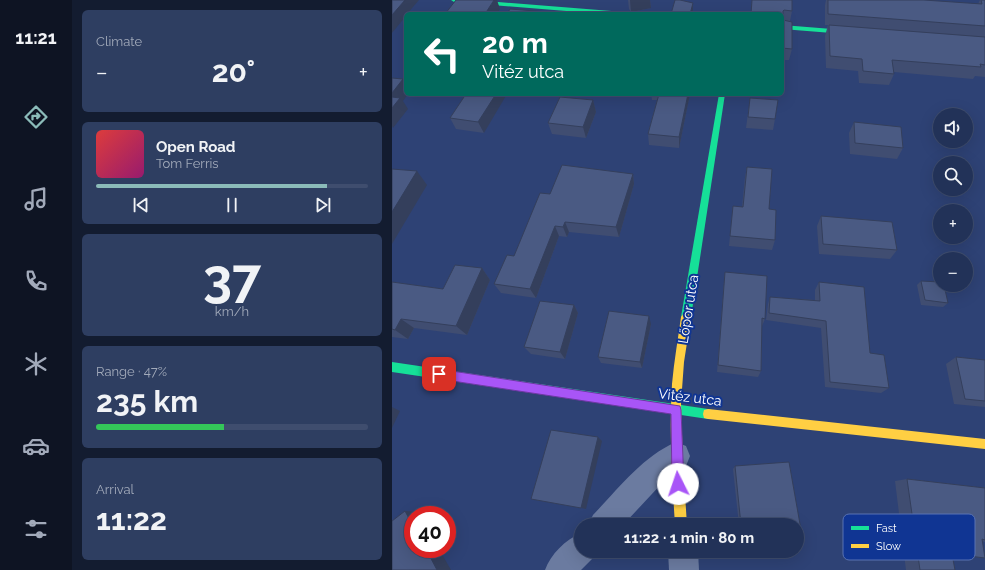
<!DOCTYPE html>
<meta charset="utf-8">
<style>
body{margin:0;font-family:Raleway,sans-serif;background:#2e3e61;color:#f1f3f6;height:100vh;display:flex;flex-direction:column;font-size:15px;white-space:nowrap}
*{box-sizing:border-box;margin:0}
p{font-size:13px;color:#a2aaba}
.icon{flex:none;width:22px;height:22px;fill:none;stroke:currentColor;stroke-width:2;stroke-linecap:round;stroke-linejoin:round}
.map{position:relative;flex:1;overflow:hidden}
.details{display:flex;flex-direction:column;gap:10px;padding:10px;background:#131c30;width:320px}
.details>*{flex:none}
.hud{position:absolute;left:12px;top:12px;width:380px;height:84px;border-radius:6px;box-shadow:0 4px 16px #0002,0 0 0 1px #3f4d6e;background:#00695c;color:#fff;overflow:hidden}
.tools{position:absolute;left:541px;top:108px;display:grid;gap:8px}
.tools a{display:grid;place-items:center;width:40px;height:40px;border-radius:50%;background:#223258;box-shadow:0 4px 16px #0002,0 0 0 1px #3f4d6e;font-size:20px}
.speed{position:absolute;left:12px;top:506px;display:flex;gap:8px;font-size:20px;font-weight:700;text-align:center}
.speed>*{display:grid;place-content:center;width:52px;height:52px;border-radius:50%;background:#223258;box-shadow:0 4px 16px #0002,0 0 0 1px #3f4d6e;line-height:1}
.speed .limit{border:6px solid #d22;background:#fff;color:#111}
.pin{position:absolute;display:grid;place-items:center;width:34px;height:34px;color:#fff;margin:-17px;border-radius:8px;box-shadow:0 2px 6px #0006}
.me{position:absolute;width:44px;margin:-22px;rotate:356deg;stroke-linejoin:round;filter:drop-shadow(0 0 3px #0008)}
.turn{display:flex;align-items:center;gap:14px;height:84px;padding:0 12px;font-size:18px}
.turn .icon{width:52px;height:52px;stroke-width:2.5}
.turn b{display:block;font-size:28px;line-height:34px}
.big{font-size:30px;font-weight:700;line-height:1.1}
.details .widget{flex:1;display:flex;flex-direction:column;justify-content:center;gap:6px;min-width:0;padding:0 14px;border-radius:6px;background:#2e3e61}
.details .dial{align-items:center;gap:0}
.dial b{font-size:52px;line-height:1}
.song{display:flex;align-items:center;gap:12px}
.cover{width:48px;height:48px;border-radius:6px;background:linear-gradient(135deg,hsl(0 70% 55%),hsl(320 70% 35%))}
.played{height:4px;border-radius:2px;background:linear-gradient(90deg,#8bbbb9 85%,#3f4d6e 85%)}
.keys{display:flex;justify-content:space-around;direction:ltr}
.heat{display:flex;justify-content:space-between;align-items:center;font-size:22px;direction:ltr}
.charge{height:6px;border-radius:3px;background:linear-gradient(90deg,#34c759 47%,#3f4d6e 0)}
.trip{position:absolute;left:182px;top:518px;width:230px;height:40px;border-radius:20px;background:#223258;box-shadow:0 4px 16px #0002,0 0 0 1px #3f4d6e;font-weight:700;line-height:40px;text-align:center}
main{display:flex;flex:1;min-height:0}
.tab-bar{display:flex;flex-direction:column;width:72px;justify-content:space-around;align-items:center;background:#0e1423;color:#a2aaba}
.tab-bar .icon{width:28px;height:28px}
.tab-bar .on{color:#8bbbb9}
.tab-bar b{font-size:18px;color:#f1f3f6}
.map>svg:first-child{display:block}
.lines{fill:none;stroke-linecap:round;stroke-linejoin:round}
.street{fill:#6b7ba0;fill-rule:evenodd}
.fast{fill:#16e098;fill-rule:evenodd}
.slow{fill:#ffcf43;fill-rule:evenodd}
.wall{fill:#404d71}
.shaded-wall{fill:#343f5c}
.building{fill:#4a5a83;stroke:#343f5c}
.route{fill:#a855f7;stroke:#6d37a1}
.labels{text-anchor:middle;dominant-baseline:central;stroke-width:4;stroke-linejoin:round;paint-order:stroke}
.street-label{font-size:14px;fill:#fff;stroke:#103593}
.key{fill:#103593;stroke:#5872b3;stroke-width:1}
.key-label{font-size:11px;fill:#fff}
</style>
<main>
<nav class="tab-bar">
<b>11:21</b>
<svg class="icon on" aria-label="directions" viewBox="0 0 24 24"><path d="M12 3l9 9-9 9-9-9zM9 14v-3h6M13 9l2 2-2 2"/></svg>
<svg class="icon" aria-label="music" viewBox="0 0 24 24"><path d="M9 18V5l10-2v13"/><circle cx="6" cy="18" r="3"/><circle cx="16" cy="16" r="3"/></svg>
<svg class="icon" aria-label="phone" viewBox="0 0 24 24"><path d="M5 4h4l2 5-3 2q2 4 5 5l2-3 5 2v4C11 20 4 13 5 4z"/></svg>
<svg class="icon" aria-label="climate" viewBox="0 0 24 24"><path d="M12 3v18M4 7l16 10M4 17L20 7"/></svg>
<svg class="icon" aria-label="car" viewBox="0 0 24 24"><path d="M5 17H2v-5l4-1 3-4h7l3 4 3 1v5h-3M9 17h6M6 11h13"/><circle cx="7" cy="17" r="2"/><circle cx="17" cy="17" r="2"/></svg>
<svg class="icon" aria-label="filters" viewBox="0 0 24 24"><path d="M4 7h16M4 17h16"/><circle cx="9" cy="7" r="2"/><circle cx="15" cy="17" r="2"/></svg>
</nav>
<section class="details">
<div class="widget"><p>Climate</p>
<div class="heat"><a>−</a><b class="big">20°</b><a>+</a></div>
</div>
<div class="widget">
<div class="song"><i class="cover"></i><div><b>Open Road</b><p>Tom Ferris</p></div></div>
<div class="played"></div>
<div class="keys"><svg class="icon" aria-label="previous" viewBox="0 0 24 24"><path d="M18 5L8 12l10 7zM5 5v14"/></svg><svg class="icon" aria-label="pause" viewBox="0 0 24 24"><path d="M8 5v14M16 5v14"/></svg><svg class="icon" aria-label="next" viewBox="0 0 24 24"><path d="M6 5l10 7-10 7zM19 5v14"/></svg></div>
</div>
<div class="widget dial"><b>37</b><p>km/h</p></div>
<div class="widget"><p>Range · 47%</p><b class="big">235 km</b><div class="charge"></div></div>
<div class="widget"><p>Arrival</p><b class="big">11:22</b></div>
</section>
<div class="map">
<svg width="593" height="570" viewBox="0 0 593 570">
<rect width="100%" height="100%" fill="#2e4275"/>
<g class="lines">
<g class="street">
<path d="M284,442l10,4 4,10 -4,10 -21,14 -42,45h-35l5,-10c25,-26 49,-58 83,-73z"/>
<path d="M189,533v18h14l-3,8 -11,11h-36c6,-16 20,-30 36,-37z"/>
<polygon points="276,551 306,551 307,570 277,570"/>
</g>
<g class="fast">
<polygon points="59,0 82,0 232,12 235,14 211,14 62,2"/>
<polygon points="390,25 465,31 468,33 465,35 390,29"/>
<polygon points="327,94 333,94 299,317 297,320 294,321 291,320 289,317"/>
<polygon points="0,362 316,409 320,410 321,414 320,418 316,419 0,372"/>
</g>
<g class="slow">
<path d="M294,313l3,1 2,3 -7,45 -3,41 2,61 4,61h-12c-3,-47 -6,-94 -3,-141 2,-23 6,-45 9,-67l2,-3z"/>
<polygon points="316,409 593,439 593,449 316,419 312,418 311,414 312,410"/>
</g>
</g>
<g class="wall">
<polygon points="236,0 258,0 259,8 239,12 237,9"/>
<polygon points="360,0 400,11 398,21 400,49 397,60 390,60 390,14"/>
<polygon points="434,0 586,4 588,0 593,0 593,77 583,76 581,79 502,72 502,74 497,85 467,83 466,71 434,68 433,36 436,25 433,25 433,5"/>
<polygon points="74,94 92,133 64,129 58,118"/>
<polygon points="259,94 298,94 287,148 257,145 256,134 265,100 260,100"/>
<polygon points="358,98 383,119 381,130 354,128"/>
<polygon points="201,100 204,112 194,138 160,134 156,123"/>
<polygon points="462,122 511,148 505,159 458,154 457,133"/>
<polygon points="355,167 377,209 383,240 380,250 337,246 341,206 350,207 353,177"/>
<polygon points="241,174 242,184 227,237 177,232 175,237 167,236 144,298 109,293 102,284 122,256 158,194"/>
<polygon points="429,216 505,250 498,259 427,254 425,226"/>
<polygon points="90,268 98,280 75,335 22,328 16,339 0,337 0,282 51,289"/>
<polygon points="333,272 373,319 370,326 369,371 366,377 325,372 332,281"/>
<polygon points="529,281 556,303 551,307 529,305 525,285"/>
<polygon points="427,282 478,353 497,388 489,393 433,387 429,328 374,320 376,304 378,297 423,300 423,290"/>
<polygon points="182,305 186,313 173,359 139,354 132,347"/>
<polygon points="259,324 250,368 209,363 206,357"/>
<polygon points="564,357 593,360 593,407 562,404 554,364"/>
<polygon points="343,466 405,525 347,525 341,469"/>
<polygon points="515,479 593,488 593,542 590,541 593,558 560,555 563,570 514,570 503,481"/>
</g>
<g class="shaded-wall">
<polygon points="13,0 27,0 15,14 14,14 14,16 0,33 0,15"/>
<polygon points="102,0 105,0 108,9 105,14 93,14"/>
<polygon points="238,0 258,0 259,8 239,12"/>
<polygon points="301,3 301,14 298,14"/>
<polygon points="11,79 14,84 14,94 16,94 11,101 16,109 1,128 0,126 0,93"/>
<polygon points="104,94 115,94 92,133 86,122"/>
<polygon points="296,94 298,94 287,148 287,137"/>
<polygon points="201,100 204,112 194,138 191,127"/>
<polygon points="25,171 35,185 0,244 0,212"/>
<polygon points="241,174 242,184 227,237 224,227"/>
<polygon points="173,222 177,232 175,237 171,227"/>
<polygon points="163,226 167,236 144,298 138,289"/>
<polygon points="90,268 98,280 75,335 64,326"/>
<polygon points="182,305 186,313 173,359 168,352"/>
<polygon points="257,316 259,324 250,368 248,362"/>
<polygon points="9,319 22,328 16,339 3,330"/>
<polygon points="0,407 8,411 0,428"/>
<polygon points="206,437 210,441 194,509 189,508"/>
<polygon points="13,511 26,512 27,515 21,515 21,526"/>
<polygon points="34,549 47,549 59,570 45,570"/>
</g>
<g class="building">
<polygon points="0,0 13,0 0,15"/>
<polygon points="64,0 102,0 93,14 53,14"/>
<polygon points="283,0 288,0 301,3 298,14 279,14"/>
<polygon points="360,0 400,0 400,11 392,10 391,11 391,20 400,22 400,49 390,48 390,14 359,14"/>
<polygon points="436,0 532,0 590,4 589,0 593,0 593,26 436,14"/>
<polygon points="118,9 156,12 155,14 115,14"/>
<polygon points="437,25 593,37 593,65 588,64 589,67 500,60 502,74 471,71 470,59 438,56"/>
<polygon points="0,78 11,79 0,93"/>
<polygon points="74,94 104,94 86,122 58,118"/>
<polygon points="267,94 296,94 287,137 256,134"/>
<polygon points="0,97 8,98 0,108"/>
<polygon points="168,97 201,100 191,127 156,123"/>
<polygon points="358,98 386,100 383,119 356,117"/>
<polygon points="462,122 509,127 511,148 463,143"/>
<polygon points="170,165 241,174 224,227 173,222 171,227 163,226 138,289 102,284 115,255 122,256 148,193 158,194"/>
<polygon points="355,167 380,169 377,209 384,210 383,240 338,236 341,206 351,207"/>
<polygon points="0,169 25,171 0,212"/>
<polygon points="429,216 500,222 505,250 431,244"/>
<polygon points="63,265 90,268 64,326 9,319 3,330 0,329 0,282 51,289"/>
<polygon points="333,272 375,276 373,319 370,318 369,371 326,365"/>
<polygon points="529,281 548,282 548,285 552,285 556,303 533,300"/>
<polygon points="427,282 472,287 478,353 492,355 497,388 438,382 434,321 377,313 378,297 428,301"/>
<polygon points="148,301 182,305 168,352 132,347"/>
<polygon points="217,311 257,316 248,362 206,357"/>
<polygon points="564,357 593,360 593,401 573,399"/>
<polygon points="159,430 206,437 189,508 139,499"/>
<polygon points="397,462 411,541 405,541 405,525 349,525 343,466"/>
<polygon points="515,479 593,488 593,540 590,539 593,558 560,554 563,570 528,570"/>
<polygon points="13,511 21,526 21,549 34,549 45,570 0,570 0,521"/>
</g>
<polygon class="route" points="47,369 288,406 289,410 292,484 290,488 286,489 282,488 280,484 279,414 47,379 44,378 42,374 44,370"/>
<g class="labels">
<g class="street-label">
<text transform="translate(296 309) rotate(-81)">Lőpor utca</text>
<text transform="translate(298 397) rotate(7)">Vitéz utca</text>
</g>
</g>
<rect x="451" y="514" width="132" height="46" rx="6" class="key"/>
<rect x="459" y="526" width="18" height="4" fill="#16e098"/>
<rect x="459" y="544" width="18" height="4" fill="#ffcf43"/>
<g class="key-label">
<text x="484" y="532">Fast</text>
<text x="484" y="550">Slow</text>
</g>
</svg>
<div class="tools">
<a><svg class="icon" aria-label="sound" viewBox="0 0 24 24"><path d="M4 9h4l5-4v14l-5-4H4zM17 9q2 3 0 6"/></svg></a>
<a><svg class="icon" aria-label="search" viewBox="0 0 24 24"><circle cx="10" cy="10" r="6"/><path d="M15 15l6 6"/></svg></a>
<a>+</a>
<a>−</a>
</div>
<div class="speed"><div class="limit">40</div></div>
<div class="pin" style="left:47px;top:374px;background:#d93025"><svg class="icon" aria-label="arrive" viewBox="0 0 24 24"><path d="M6 21V4h12l-3 4 3 4H6"/></svg></div>
<svg class="me" style="left:286px;top:484px" viewBox="-20 -20 40 40"><circle r="19" fill="#fff"/><path d="M0-13L10 11 0 6-10 11z" fill="#a855f7"/></svg>
<div class="trip">11:22 · 1 min · 80 m</div>
<div class="hud">
<div class="turn"><svg class="icon" aria-label="left" viewBox="0 0 24 24"><path d="M17 20v-9H6M10 6l-5 5 5 5"/></svg><div><b>20 m</b>Vitéz utca</div></div>
</div>
</div>
</main>
